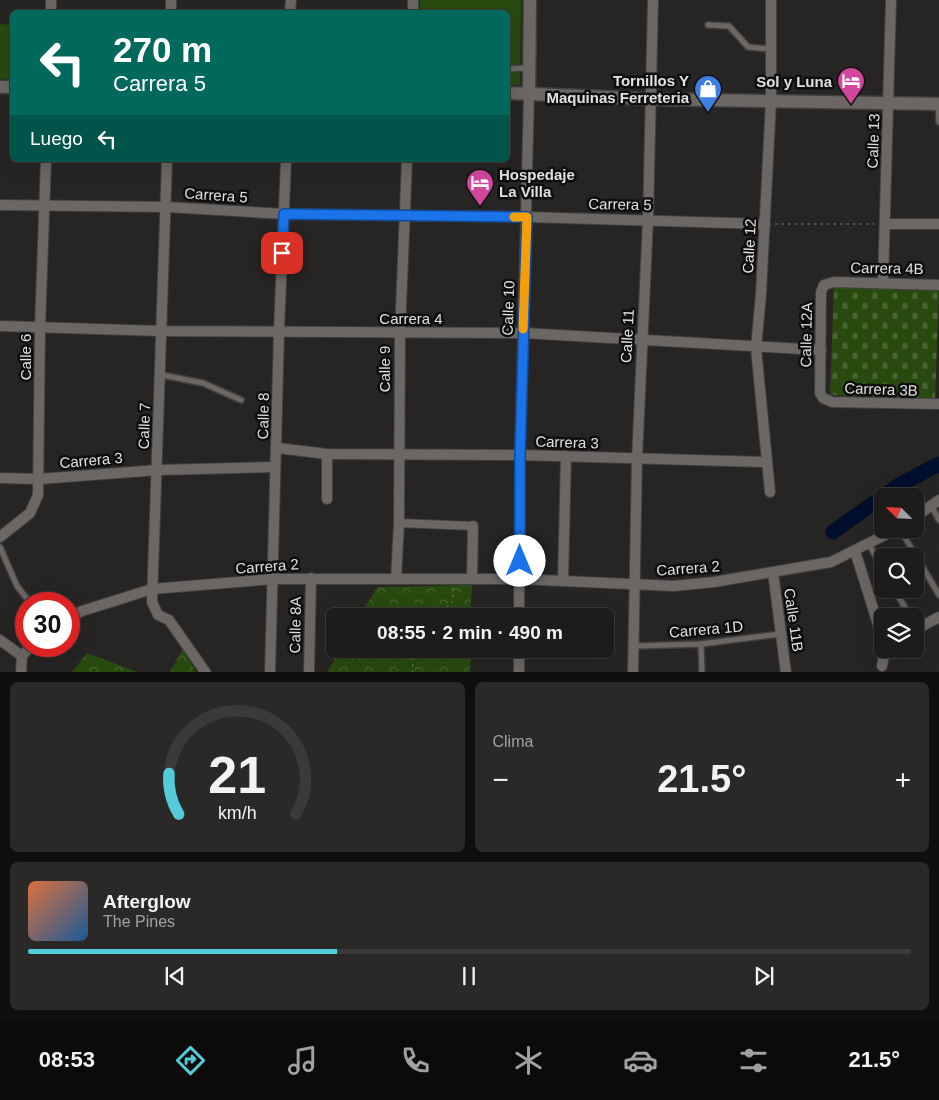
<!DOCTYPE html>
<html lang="es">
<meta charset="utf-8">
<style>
body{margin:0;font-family:Helvetica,sans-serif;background:#2a2927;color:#f1f3f6;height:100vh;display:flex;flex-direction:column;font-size:19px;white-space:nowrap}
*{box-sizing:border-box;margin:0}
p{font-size:16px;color:#a0a1a2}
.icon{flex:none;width:28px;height:28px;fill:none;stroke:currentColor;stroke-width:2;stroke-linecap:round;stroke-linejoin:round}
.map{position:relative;height:672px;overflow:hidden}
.drawer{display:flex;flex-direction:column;gap:10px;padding:10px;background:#100f0e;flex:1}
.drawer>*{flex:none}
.guide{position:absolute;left:10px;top:10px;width:500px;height:152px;border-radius:8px;box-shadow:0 5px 20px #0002,0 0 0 1px #3b3a39;background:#00695c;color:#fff;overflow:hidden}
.needle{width:32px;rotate:294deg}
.tools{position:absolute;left:874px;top:488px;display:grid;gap:10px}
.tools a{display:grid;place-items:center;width:50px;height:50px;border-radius:8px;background:#1d1c1a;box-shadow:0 5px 20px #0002,0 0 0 1px #3b3a39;font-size:25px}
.speed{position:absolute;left:15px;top:592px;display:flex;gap:10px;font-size:25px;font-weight:700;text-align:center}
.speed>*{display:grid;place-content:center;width:65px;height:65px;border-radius:50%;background:#1d1c1a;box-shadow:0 5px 20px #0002,0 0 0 1px #3b3a39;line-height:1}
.speed .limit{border:8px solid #d22;background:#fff;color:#111}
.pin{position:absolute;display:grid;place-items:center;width:42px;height:42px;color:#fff;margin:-21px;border-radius:10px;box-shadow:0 2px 8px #0006}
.me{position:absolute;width:55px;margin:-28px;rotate:0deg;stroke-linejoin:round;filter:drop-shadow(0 0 4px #0008)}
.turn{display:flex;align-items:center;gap:18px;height:105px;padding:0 20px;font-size:22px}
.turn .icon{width:65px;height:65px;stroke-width:2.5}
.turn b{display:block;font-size:35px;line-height:42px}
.then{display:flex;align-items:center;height:48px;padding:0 20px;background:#0003;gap:10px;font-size:19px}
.big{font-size:38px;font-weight:700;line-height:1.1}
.drawer .tile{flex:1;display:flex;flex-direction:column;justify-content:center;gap:8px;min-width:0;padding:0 18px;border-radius:8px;background:#2a2927}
.drawer .dial{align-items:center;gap:0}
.dial svg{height:130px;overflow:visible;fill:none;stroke:#3b3a39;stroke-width:7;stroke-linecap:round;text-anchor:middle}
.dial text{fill:#f1f3f6;stroke:none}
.song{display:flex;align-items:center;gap:15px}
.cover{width:60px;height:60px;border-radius:8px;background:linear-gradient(135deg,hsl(20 70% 55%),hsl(210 70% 35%))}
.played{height:5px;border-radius:2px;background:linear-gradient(90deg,#53cbdb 35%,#3b3a39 35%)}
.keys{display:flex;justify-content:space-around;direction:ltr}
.heat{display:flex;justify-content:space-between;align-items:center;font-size:28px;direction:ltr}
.drawer .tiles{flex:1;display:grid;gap:10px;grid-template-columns:1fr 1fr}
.tile:last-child{grid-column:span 2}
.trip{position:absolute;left:326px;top:608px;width:288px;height:50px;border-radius:8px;background:#1d1c1a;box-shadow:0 5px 20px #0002,0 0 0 1px #3b3a39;font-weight:700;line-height:50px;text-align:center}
.dock{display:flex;height:80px;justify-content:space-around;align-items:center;background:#0c0b0a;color:#a0a1a2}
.dock .icon{width:35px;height:35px}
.dock .on{color:#53cbdb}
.dock b{font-size:22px;color:#f1f3f6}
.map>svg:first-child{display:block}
.forest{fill:url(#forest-crowns)}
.cemetery{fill:url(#cemetery-stones)}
.park{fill:#284a0f}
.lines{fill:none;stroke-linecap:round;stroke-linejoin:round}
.river{stroke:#000f2c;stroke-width:15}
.service-casing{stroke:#42403f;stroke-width:8}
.pedestrian-casing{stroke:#42403f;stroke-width:10}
.minor-casing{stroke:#42403f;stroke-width:12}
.tertiary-casing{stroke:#42403f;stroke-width:15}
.path{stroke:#81807e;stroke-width:1;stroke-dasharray:2.5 4;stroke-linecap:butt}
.service{stroke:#6a6765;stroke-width:5}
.pedestrian{stroke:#6a6765;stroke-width:8}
.minor{stroke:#6a6765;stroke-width:10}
.tertiary{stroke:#6a6765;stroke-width:12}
.route-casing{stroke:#114b97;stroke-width:12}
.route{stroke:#1a73e8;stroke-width:9}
.slow{stroke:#f59e0b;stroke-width:9}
.labels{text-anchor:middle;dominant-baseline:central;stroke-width:5;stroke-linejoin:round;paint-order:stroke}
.poi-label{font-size:15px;font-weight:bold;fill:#e1e0df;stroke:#0f0e0e;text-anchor:end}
.street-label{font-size:15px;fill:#e1e0df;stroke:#0f0e0e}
</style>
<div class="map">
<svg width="939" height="673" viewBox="0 0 939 673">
<defs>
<pattern id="forest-crowns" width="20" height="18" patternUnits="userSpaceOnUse" patternTransform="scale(1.25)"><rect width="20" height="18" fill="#284a0f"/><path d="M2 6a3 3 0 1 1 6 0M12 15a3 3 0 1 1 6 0" fill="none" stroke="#476432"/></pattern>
<pattern id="cemetery-stones" width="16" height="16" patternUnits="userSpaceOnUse" patternTransform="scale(1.25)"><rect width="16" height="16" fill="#284a0f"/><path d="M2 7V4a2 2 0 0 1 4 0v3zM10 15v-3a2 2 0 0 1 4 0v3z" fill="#476432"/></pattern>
</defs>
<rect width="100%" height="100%" fill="#272523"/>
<g class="forest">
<polygon points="472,585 470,616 360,616 377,587"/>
<polygon points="183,649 196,672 170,672"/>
<polygon points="341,649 471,649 470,672 327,672"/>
<polygon points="87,653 137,672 72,672"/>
</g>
<polygon class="cemetery" points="834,286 939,288 935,399 830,395"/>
<g class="park">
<polygon points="420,0 521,0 520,85 508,85 508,12 419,12"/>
<polygon points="0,24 12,25 12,79 0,79"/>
</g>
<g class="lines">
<g class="river">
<polyline points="884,496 901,484 939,464"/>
<polyline points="833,532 882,497"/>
</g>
<defs>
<g id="service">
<polyline points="708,25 729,26 748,47 771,49"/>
<polyline points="508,69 529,68"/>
<polyline points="938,104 939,122"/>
<polyline points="162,375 203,383 241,400"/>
<polyline points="931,505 939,520"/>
<polyline points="900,529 939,595"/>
<polyline points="869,544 882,569"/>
<polyline points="0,547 17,586 31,604"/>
<polyline points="894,589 910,616"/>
<polyline points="701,644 702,673"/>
<polyline points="635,646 701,644 780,634"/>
</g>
<polyline id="pedestrian" points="399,523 473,526"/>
<g id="minor">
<polyline points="51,12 51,0"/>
<polyline points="171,12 171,0"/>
<polyline points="290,12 291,0"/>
<polyline points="413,12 413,0"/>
<polyline points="167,160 152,602 158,615 169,620 206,673"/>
<polyline points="0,205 167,207 284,214 527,217 765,224"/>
<polyline points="885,224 939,224"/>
<polyline points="883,283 891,0"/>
<polyline points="939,285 834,282 824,285 821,292 820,393 823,398 832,402 939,404"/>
<polyline points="0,326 161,331 523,333 821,350"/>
<polyline points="277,448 327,454 520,455 767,462"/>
<polyline points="327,454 327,499"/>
<polyline points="0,478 39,479 158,470 275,467"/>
<polyline points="770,492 756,348 761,294 771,101 771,0"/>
<polyline points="915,517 939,500"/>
<polyline points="0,537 30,513 38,495 40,327 46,160"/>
<polyline points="855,551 882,637"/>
<polyline points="773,572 786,673"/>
<polyline points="396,579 399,523 400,333 407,160"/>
<polyline points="472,579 473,526"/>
<polyline points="563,580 566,456"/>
<polyline points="519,616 520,455 529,94"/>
<polyline points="69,617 82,611 152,589 273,579 519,579 674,586 714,582 831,562 897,529"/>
<polyline points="915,630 939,617"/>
<polyline points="0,640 22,656 31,646"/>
<polyline points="882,666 885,649"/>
<polyline points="21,673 22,656"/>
<polyline points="270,673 279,331 286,160"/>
<polyline points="309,673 311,578"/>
<polyline points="519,673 519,649"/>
<polyline points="633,673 637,459 648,220 653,0"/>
</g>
<g id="tertiary">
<polyline points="0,87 12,87"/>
<polyline points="508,93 651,99 939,104"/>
<polyline points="529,94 530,0"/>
</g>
</defs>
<use href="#service" class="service-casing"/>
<use href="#pedestrian" class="pedestrian-casing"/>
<use href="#minor" class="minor-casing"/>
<use href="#tertiary" class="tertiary-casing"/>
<g class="path">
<polyline points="775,224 874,224"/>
<polyline points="437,616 453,601 453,588"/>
<polyline points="412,673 414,649"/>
</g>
<use href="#service" class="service"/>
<use href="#pedestrian" class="pedestrian"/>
<use href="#minor" class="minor"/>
<use href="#tertiary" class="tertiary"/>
</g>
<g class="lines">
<defs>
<polyline id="route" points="282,253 284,214 527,217 520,455 520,561"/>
</defs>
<use href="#route" class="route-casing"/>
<use href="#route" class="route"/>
<polyline class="slow" points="514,217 527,217 523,329"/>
</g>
<defs>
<symbol id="hotel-pin" viewBox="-11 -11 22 30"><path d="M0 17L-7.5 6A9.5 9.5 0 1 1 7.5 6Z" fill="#d1479c" stroke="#0f0e0e"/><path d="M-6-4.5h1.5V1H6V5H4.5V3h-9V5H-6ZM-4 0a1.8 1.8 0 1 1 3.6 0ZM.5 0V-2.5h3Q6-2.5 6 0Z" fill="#fff"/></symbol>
<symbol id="shop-pin" viewBox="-11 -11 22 30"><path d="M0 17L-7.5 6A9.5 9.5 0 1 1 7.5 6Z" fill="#3f7fe0" stroke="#0f0e0e"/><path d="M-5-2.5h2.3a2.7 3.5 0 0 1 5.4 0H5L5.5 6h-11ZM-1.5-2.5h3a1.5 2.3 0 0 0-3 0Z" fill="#fff"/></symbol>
</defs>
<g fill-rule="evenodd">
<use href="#hotel-pin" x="835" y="65" width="32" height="43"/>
<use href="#shop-pin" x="692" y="73" width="32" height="43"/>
<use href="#hotel-pin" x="464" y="167" width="32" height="43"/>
</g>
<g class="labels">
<g class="poi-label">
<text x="689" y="80">Tornillos Y<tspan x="689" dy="17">Maquinas Ferreteria</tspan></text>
<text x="832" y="81">Sol y Luna</text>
<text x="499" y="174" text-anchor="start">Hospedaje<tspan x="499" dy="17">La Villa</tspan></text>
</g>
<g class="street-label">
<text transform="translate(873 141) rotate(-88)">Calle 13</text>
<text transform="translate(216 195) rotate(4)">Carrera 5</text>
<text transform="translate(620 204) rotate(1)">Carrera 5</text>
<text transform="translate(749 246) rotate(-87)">Calle 12</text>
<text transform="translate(887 268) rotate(1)">Carrera 4B</text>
<text transform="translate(508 308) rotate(-88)">Calle 10</text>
<text x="411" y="318">Carrera 4</text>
<text transform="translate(806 335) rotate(-89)">Calle 12A</text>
<text transform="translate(627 336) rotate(-87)">Calle 11</text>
<text transform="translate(25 357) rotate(-90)">Calle 6</text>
<text transform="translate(384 369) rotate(-90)">Calle 9</text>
<text transform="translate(881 389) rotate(2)">Carrera 3B</text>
<text transform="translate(263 416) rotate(-89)">Calle 8</text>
<text transform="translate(144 426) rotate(-88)">Calle 7</text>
<text transform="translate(567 442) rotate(2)">Carrera 3</text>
<text transform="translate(91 460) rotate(-5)">Carrera 3</text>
<text transform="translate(267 566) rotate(-4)">Carrera 2</text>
<text transform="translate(688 568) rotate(-4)">Carrera 2</text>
<text transform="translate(794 620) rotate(82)">Calle 11B</text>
<text transform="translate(295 625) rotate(-89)">Calle 8A</text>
<text transform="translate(706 629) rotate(-5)">Carrera 1D</text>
</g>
</g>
</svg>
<div class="tools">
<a><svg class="needle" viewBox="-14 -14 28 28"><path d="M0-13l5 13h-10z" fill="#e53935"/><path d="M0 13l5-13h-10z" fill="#a0a1a2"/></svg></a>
<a><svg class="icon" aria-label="search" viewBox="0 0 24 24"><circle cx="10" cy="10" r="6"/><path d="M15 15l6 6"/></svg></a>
<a><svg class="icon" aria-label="layers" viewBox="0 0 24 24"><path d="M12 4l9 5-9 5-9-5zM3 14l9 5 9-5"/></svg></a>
</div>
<div class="speed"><div class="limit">30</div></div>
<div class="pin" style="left:282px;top:253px;background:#d93025"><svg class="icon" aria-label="arrive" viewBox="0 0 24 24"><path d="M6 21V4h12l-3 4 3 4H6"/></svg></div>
<svg class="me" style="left:520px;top:561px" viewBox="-20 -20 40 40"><circle r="19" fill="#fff"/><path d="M0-13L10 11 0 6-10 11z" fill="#1a73e8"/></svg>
<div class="trip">08:55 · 2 min · 490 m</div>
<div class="guide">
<div class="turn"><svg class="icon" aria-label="left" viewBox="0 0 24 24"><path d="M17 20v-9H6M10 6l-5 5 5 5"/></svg><div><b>270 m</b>Carrera 5</div></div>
<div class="then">Luego<svg class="icon" aria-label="left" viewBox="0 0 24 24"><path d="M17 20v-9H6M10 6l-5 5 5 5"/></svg></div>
</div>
</div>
<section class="drawer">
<div class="tiles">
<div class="tile dial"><svg viewBox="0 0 100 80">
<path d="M14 69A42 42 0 1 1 86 69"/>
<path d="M14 69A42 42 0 0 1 8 44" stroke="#53cbdb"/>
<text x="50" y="56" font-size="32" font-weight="700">21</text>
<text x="50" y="72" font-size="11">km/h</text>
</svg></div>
<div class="tile"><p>Clima</p>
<div class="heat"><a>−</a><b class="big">21.5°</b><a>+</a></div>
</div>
<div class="tile">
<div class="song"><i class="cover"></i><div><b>Afterglow</b><p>The Pines</p></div></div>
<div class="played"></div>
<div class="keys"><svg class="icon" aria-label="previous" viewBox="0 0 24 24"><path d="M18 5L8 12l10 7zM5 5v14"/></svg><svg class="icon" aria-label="pause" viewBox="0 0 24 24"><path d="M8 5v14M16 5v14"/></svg><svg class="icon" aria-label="next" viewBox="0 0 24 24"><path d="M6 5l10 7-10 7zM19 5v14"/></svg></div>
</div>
</div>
</section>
<nav class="dock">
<b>08:53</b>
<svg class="icon on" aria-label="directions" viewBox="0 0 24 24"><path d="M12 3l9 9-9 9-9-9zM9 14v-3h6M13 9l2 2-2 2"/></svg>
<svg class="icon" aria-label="music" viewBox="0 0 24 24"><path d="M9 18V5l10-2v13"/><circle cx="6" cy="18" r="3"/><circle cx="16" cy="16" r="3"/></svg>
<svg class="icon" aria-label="phone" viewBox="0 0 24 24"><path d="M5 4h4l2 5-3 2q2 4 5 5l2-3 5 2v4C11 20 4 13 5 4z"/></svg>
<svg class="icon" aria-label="climate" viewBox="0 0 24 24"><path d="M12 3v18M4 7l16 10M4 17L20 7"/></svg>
<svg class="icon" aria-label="car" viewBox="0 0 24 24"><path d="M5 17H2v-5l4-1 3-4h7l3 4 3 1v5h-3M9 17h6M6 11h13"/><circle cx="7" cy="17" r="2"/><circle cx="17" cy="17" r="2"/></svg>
<svg class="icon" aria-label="filters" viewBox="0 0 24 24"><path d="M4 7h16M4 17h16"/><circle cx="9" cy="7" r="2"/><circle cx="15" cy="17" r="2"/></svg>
<b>21.5°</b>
</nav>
